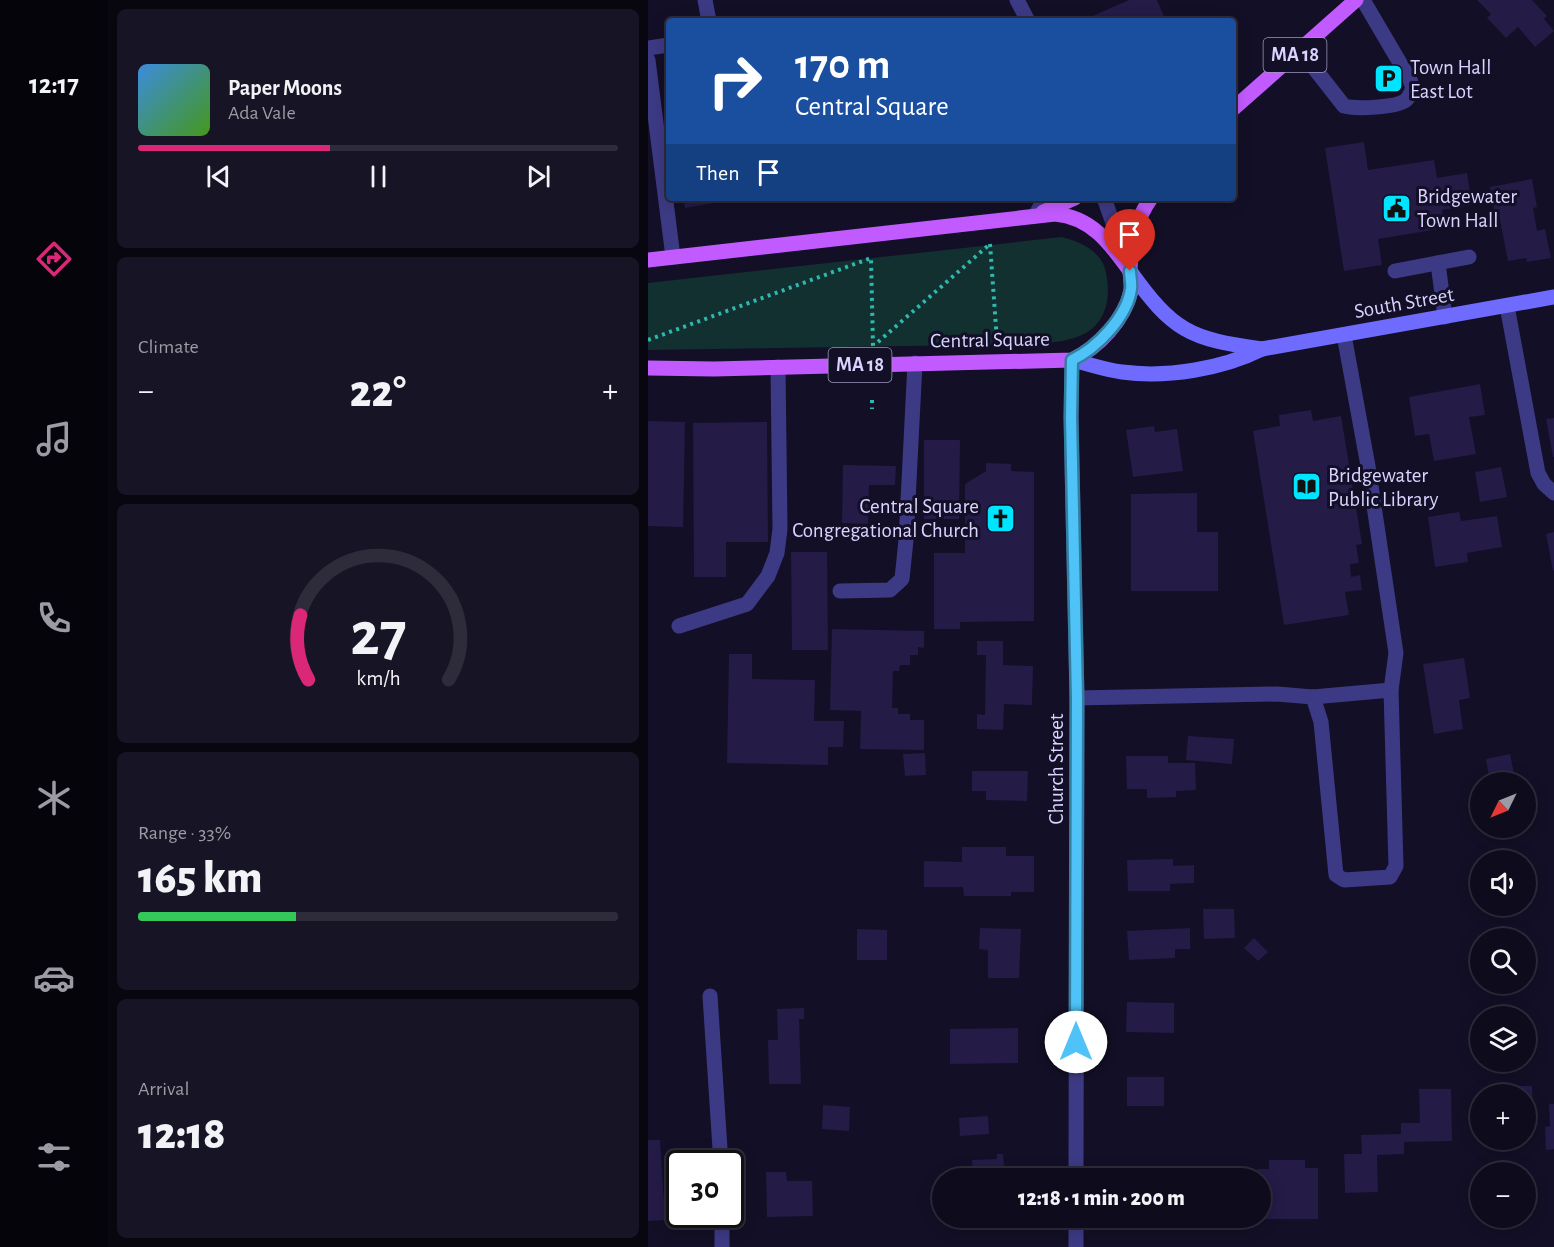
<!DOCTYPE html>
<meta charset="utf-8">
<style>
body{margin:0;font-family:"Alegreya Sans",sans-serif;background:#171425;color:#f1f3f6;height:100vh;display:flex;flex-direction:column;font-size:22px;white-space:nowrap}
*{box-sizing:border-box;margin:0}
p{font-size:20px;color:#9b9ba3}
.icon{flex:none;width:33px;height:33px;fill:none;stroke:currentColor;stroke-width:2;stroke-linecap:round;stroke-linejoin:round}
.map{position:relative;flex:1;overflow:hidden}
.details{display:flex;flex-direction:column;gap:9px;padding:9px;background:#08060f;width:540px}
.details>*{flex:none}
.top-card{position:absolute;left:18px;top:18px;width:570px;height:183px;border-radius:6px;box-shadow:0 3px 15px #0003,0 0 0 2px #2e2b3b;background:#1a4fa0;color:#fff;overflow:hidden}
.needle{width:39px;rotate:227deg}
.fabs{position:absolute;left:822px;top:772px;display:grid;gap:12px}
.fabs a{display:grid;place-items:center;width:66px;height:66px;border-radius:50%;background:#0e0b1c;box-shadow:0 3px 15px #0003,0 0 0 2px #2e2b3b;font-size:30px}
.speed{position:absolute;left:18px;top:1150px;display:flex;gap:12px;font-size:30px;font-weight:700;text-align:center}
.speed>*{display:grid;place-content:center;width:78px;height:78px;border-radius:50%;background:#0e0b1c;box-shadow:0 3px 15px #0003,0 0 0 2px #2e2b3b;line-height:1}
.speed .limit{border:3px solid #111;border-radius:9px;background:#fff;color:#111}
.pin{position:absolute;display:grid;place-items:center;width:51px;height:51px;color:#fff;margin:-62px -26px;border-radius:50% 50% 50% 0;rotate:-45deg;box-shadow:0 0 6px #0007}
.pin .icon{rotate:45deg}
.me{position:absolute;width:66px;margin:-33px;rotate:0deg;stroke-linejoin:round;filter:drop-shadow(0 0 4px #0008)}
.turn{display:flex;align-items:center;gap:21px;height:126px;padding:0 30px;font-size:27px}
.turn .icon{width:78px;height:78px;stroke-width:2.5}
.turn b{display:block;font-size:42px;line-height:51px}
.then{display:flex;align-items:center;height:57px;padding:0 30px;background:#0003;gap:12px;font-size:22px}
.big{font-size:45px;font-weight:800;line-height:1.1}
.details .widget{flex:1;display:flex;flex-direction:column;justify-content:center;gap:9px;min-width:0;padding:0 21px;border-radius:9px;background:#171425}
.details .dial{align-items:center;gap:0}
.dial svg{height:156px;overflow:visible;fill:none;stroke:#2e2b3b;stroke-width:7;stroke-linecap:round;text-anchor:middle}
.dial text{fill:#f1f3f6;stroke:none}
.song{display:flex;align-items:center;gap:18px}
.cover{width:72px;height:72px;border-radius:9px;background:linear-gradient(135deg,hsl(210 70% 55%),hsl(100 70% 35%))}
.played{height:6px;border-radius:3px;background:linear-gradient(90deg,#db2777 40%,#2e2b3b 40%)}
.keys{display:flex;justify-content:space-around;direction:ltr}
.heat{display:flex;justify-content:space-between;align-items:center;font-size:33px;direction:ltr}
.charge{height:9px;border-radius:4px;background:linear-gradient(90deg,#34c759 33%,#2e2b3b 0)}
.trip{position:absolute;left:284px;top:1168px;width:339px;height:60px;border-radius:30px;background:#0e0b1c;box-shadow:0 3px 15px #0003,0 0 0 2px #2e2b3b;font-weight:800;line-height:60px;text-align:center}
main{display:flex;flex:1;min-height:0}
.menu{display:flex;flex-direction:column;width:108px;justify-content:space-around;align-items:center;background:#06040b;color:#9b9ba3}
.menu .icon{width:42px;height:42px}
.menu .active{color:#db2777}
.menu b{font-size:27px;color:#f1f3f6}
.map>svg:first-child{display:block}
.green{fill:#12302f}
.building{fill:#241b47}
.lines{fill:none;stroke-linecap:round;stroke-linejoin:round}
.path{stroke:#2fb8b0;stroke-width:4;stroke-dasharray:3 4.5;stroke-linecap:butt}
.lane{stroke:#3d3a85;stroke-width:15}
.street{stroke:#3d3a85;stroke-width:15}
.secondary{stroke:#6f6bff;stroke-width:15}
.primary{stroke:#c25bff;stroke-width:15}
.route-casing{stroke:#337fa1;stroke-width:15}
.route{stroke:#4fc3f7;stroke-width:10}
.labels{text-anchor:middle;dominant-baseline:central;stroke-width:6;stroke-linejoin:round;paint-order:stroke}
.shield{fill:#130f26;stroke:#9e99be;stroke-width:1.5}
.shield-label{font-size:20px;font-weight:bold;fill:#d9d4ff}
.poi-label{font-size:21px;fill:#d9d4ff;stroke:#130f26;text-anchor:start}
.street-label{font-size:21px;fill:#d9d4ff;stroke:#130f26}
</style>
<main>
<nav class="menu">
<b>12:17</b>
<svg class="icon active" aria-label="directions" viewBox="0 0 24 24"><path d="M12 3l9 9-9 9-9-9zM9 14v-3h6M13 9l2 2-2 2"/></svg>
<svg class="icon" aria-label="music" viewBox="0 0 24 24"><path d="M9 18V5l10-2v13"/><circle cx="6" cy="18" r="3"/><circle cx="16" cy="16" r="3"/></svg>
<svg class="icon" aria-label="phone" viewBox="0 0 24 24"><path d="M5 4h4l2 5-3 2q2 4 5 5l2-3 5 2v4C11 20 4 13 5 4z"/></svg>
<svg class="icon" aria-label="climate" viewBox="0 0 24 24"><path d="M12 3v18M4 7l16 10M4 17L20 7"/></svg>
<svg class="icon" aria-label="car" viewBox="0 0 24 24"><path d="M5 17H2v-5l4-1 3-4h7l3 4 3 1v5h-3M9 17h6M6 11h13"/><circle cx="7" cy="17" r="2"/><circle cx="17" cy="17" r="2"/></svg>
<svg class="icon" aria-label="filters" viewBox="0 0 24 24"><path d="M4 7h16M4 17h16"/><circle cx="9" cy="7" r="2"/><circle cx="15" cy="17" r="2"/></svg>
</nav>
<section class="details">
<div class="widget">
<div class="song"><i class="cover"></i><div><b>Paper Moons</b><p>Ada Vale</p></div></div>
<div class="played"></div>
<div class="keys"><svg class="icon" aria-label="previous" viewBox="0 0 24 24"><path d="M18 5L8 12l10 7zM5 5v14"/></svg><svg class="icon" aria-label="pause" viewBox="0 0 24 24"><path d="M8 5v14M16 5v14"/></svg><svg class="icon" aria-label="next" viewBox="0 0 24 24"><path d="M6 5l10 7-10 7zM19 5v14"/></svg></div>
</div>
<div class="widget"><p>Climate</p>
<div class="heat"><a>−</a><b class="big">22°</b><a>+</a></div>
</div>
<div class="widget dial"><svg viewBox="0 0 100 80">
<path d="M14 69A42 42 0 1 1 86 69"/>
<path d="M14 69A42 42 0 0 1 10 36" stroke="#db2777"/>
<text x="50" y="56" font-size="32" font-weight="700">27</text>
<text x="50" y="72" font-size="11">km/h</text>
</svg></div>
<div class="widget"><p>Range · 33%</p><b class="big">165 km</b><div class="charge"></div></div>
<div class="widget"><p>Arrival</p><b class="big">12:18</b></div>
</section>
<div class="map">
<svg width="906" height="1247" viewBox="0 0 906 1247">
<rect width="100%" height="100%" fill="#130f26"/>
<path class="green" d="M414,237c15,4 30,10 39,23 3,4 4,9 5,13 5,23 1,49 -22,61 -16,8 -37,9 -55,10l-381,6v-67z"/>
<g class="building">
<polygon points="481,0 509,0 518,21 433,21"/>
<polygon points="829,0 884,0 899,16 896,19 906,31 887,47 870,27 858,38 839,18 843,14"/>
<polygon points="716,142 720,170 786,160 789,178 819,173 824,205 794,210 797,228 730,239 734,265 696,271 677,148"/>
<polygon points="884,179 889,207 885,208 889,231 897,229 903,258 879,262 878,258 860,261 851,215 847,216 842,187"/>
<polygon points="35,198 87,198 88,199 37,208"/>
<polygon points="832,384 837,415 821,417 828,454 786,461 781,434 767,436 761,397"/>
<polygon points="663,410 665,421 693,416 714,544 708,545 711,563 702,564 703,577 712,575 714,590 697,592 701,615 636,625 605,431 632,426 631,415"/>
<polygon points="906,418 906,457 905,457 898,419"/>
<polygon points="0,421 37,422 35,527 0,526"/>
<polygon points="119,422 120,542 78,542 78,577 46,577 45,423"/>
<polygon points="506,426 507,432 529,429 535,471 485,477 478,430"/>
<polygon points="276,440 312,440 311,519 276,519"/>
<polygon points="338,463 363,464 363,471 386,472 386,621 312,622 312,629 286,629 286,553 317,553 317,484 338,471"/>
<polygon points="195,465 248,466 247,485 221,485 220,524 194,523"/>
<polygon points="853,467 859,497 832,502 827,472"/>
<polygon points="549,493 549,532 570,532 570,591 483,591 483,494"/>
<polygon points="811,512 813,521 849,516 854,547 819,553 820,562 787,567 780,517"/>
<polygon points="906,532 906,570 905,571 898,534"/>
<polygon points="143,552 179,552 180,650 144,650"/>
<polygon points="184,629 276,631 276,648 270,647 270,655 262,655 262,665 252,665 251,671 245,671 244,708 250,708 250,714 262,714 262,720 276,720 276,750 212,749 213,711 182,710"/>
<polygon points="329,641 355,641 355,665 385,666 384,705 356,704 355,730 329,729 329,714 337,715 338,655 329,655"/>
<polygon points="81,654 104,654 104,679 167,680 166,721 196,721 195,747 180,747 180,765 79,763"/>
<polygon points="816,658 822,698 811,700 815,729 786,734 775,664"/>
<polygon points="540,736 586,739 584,764 538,760"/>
<polygon points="277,753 278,775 257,776 255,754"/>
<polygon points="862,754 868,783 842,783 838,759"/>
<polygon points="478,756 520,756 520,763 547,763 548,790 528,791 528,797 499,798 499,789 479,789"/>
<polygon points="324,771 380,771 379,801 338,800 338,791 324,791"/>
<polygon points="314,847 358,847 358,856 386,856 386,892 363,892 363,896 316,896 315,887 276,887 276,861 314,862"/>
<polygon points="525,859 525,866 546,865 546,883 522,884 522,891 480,891 479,860"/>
<polygon points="555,909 586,909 587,938 556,939"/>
<polygon points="332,928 373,929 371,978 340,978 340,950 331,949"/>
<polygon points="542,928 542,949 527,949 527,958 481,960 479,931"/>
<polygon points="209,929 239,930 239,960 209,960"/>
<polygon points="606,938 620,952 610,961 596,948"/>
<polygon points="479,1002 526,1003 526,1033 478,1032"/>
<polygon points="156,1008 156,1019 151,1019 153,1084 121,1084 120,1040 130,1040 129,1009"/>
<polygon points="370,1028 370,1063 302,1064 302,1029"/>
<rect x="479" y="1077" width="37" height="29"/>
<polygon points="864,1086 884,1086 885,1118 878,1119 878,1095 865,1095"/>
<polygon points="771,1089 803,1089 804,1141 756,1142 756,1154 729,1155 730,1192 697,1193 696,1154 714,1154 713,1135 753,1134 753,1123 772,1123"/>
<polygon points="901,1104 906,1104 906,1149 898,1150 897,1127 902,1126"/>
<polygon points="175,1105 202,1107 201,1131 174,1129"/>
<polygon points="340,1116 341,1134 312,1136 311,1118"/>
<polygon points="0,1140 12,1140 17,1220 0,1221"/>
<polygon points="349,1154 355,1154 357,1179 325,1179 324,1160 349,1159"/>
<polygon points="621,1160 657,1160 657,1168 670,1168 670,1219 614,1219 614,1184 612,1179 609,1179 609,1169 621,1169"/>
<polygon points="478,1169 508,1170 508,1179 478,1179"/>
<polygon points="584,1171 584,1179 530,1179 530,1172"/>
<polygon points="118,1172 138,1172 139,1181 164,1181 165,1216 119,1217"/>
<polygon points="478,1218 507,1218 506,1222 478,1222"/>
<polygon points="531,1218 585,1218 585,1221 531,1222"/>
</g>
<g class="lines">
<g class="path">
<polyline points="186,198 189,202"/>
<polyline points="342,244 349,341"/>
<polyline points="0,340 223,258 225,346"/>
<polyline points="230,342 342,244"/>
<polyline points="224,400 224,409"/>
</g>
<g class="lane">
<polyline points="57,0 61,21"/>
<polyline points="0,48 21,45"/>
<path d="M652,50l44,56c12,3 52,2 62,-6 3,-3 5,-7 7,-12l-3,-8 -47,-80"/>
<polyline points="0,60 25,257"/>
<polyline points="790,263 797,317"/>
<polyline points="747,271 821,257"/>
<polyline points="192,591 242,590 254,579 258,540 267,363"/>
<polyline points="31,626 99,604 120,576 129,553 132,529 130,367"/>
<polyline points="665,697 743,690"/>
<polyline points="429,698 629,694 665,697 673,722 688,875 696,880 742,877 748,866 743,690 748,653 720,466 696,335"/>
</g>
<g class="street">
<polyline points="369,0 380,21"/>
<polyline points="456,198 480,265"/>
<polyline points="387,216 397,198"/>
<polyline points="859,306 890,473 896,484 906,493"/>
<polyline points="424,360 423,417 429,698 428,1179"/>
<polyline points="62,996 73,1164"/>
<polyline points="74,1215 74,1247"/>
<polyline points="428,1247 428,1218"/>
</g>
<g class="secondary">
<path d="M482,271c43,60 59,68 132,78"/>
<path d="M424,360c17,4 33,10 50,12 45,6 100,-3 140,-23l292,-52"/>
</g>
<g class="primary">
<polyline points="585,109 708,0"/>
<polyline points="395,212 427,198"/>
<path d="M0,260l407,-46c36,3 55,29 75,57"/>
<path d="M0,368l66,1 358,-9c27,-13 52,-40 59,-69 1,-7 -1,-16 -1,-23 2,-28 5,-47 21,-70"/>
</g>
</g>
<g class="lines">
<defs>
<path id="route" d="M428,1042l1,-344 -6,-281 1,-57c25,-12 55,-43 59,-71 1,-5 -1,-13 -1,-18"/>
</defs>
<use href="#route" class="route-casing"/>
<use href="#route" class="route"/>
</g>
<defs>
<symbol id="parking-square" viewBox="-11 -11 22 22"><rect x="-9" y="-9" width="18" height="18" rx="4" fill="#00e5ff" stroke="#130f26"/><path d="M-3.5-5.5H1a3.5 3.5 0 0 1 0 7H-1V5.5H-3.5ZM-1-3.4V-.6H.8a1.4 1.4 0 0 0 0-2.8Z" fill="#111"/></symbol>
<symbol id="civic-square" viewBox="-11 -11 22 22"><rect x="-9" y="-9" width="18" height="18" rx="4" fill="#00e5ff" stroke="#130f26"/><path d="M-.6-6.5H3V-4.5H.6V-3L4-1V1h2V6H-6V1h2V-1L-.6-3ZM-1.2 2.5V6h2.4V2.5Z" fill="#111"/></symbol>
<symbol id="library-square" viewBox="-11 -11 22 22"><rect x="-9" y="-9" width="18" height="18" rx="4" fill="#00e5ff" stroke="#130f26"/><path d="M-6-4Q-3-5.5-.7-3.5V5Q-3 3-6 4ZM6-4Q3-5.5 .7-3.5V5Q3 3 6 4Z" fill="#111"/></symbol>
<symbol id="church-square" viewBox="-11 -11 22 22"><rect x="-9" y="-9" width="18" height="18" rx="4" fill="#00e5ff" stroke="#130f26"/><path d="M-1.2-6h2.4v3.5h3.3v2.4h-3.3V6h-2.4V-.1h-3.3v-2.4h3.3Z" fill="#111"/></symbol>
</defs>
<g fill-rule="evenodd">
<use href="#parking-square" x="724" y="62" width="33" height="33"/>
<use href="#civic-square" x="732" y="192" width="33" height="33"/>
<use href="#library-square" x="642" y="470" width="33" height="33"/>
<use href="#church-square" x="336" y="502" width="33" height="33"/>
</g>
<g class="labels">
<g class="shield">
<rect x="615.5" y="38" width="63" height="34" rx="4.5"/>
<rect x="180.5" y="348" width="63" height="34" rx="4.5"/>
</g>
<g class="shield-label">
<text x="647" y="55">MA 18</text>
<text x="212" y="365">MA 18</text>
</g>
<g class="poi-label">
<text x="762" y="67">Town Hall<tspan x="762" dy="24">East Lot</tspan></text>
<text x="769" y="196">Bridgewater<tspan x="769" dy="24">Town Hall</tspan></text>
<text x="680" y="475">Bridgewater<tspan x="680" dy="24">Public Library</tspan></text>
<text x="331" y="506" text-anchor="end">Central Square<tspan x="331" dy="24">Congregational Church</tspan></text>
</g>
<g class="street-label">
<text transform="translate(756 303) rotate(-10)">South Street</text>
<text transform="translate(342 340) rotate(-1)">Central Square</text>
<text transform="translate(408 769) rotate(-90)">Church Street</text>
</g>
</g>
</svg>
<div class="fabs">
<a><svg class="needle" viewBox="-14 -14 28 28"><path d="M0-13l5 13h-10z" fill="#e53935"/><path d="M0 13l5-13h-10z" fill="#9b9ba3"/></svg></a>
<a><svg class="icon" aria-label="sound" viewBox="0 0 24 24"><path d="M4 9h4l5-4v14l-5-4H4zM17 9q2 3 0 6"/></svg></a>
<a><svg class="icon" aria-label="search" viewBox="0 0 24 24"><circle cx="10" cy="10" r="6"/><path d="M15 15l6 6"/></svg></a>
<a><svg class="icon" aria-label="layers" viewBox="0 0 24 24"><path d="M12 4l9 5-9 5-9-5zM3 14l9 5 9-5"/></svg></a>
<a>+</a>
<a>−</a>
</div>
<div class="speed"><div class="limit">30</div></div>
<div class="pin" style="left:482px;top:271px;background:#d93025"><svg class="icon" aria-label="arrive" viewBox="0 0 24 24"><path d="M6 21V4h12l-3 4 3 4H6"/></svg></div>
<svg class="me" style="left:428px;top:1042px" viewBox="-20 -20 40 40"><circle r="19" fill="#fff"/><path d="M0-13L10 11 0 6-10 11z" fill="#4fc3f7"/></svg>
<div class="trip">12:18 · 1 min · 200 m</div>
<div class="top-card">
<div class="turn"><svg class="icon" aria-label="right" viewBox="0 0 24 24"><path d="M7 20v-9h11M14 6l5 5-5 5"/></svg><div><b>170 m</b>Central Square</div></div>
<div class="then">Then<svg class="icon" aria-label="arrive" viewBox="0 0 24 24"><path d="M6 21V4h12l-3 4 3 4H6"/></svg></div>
</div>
</div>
</main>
